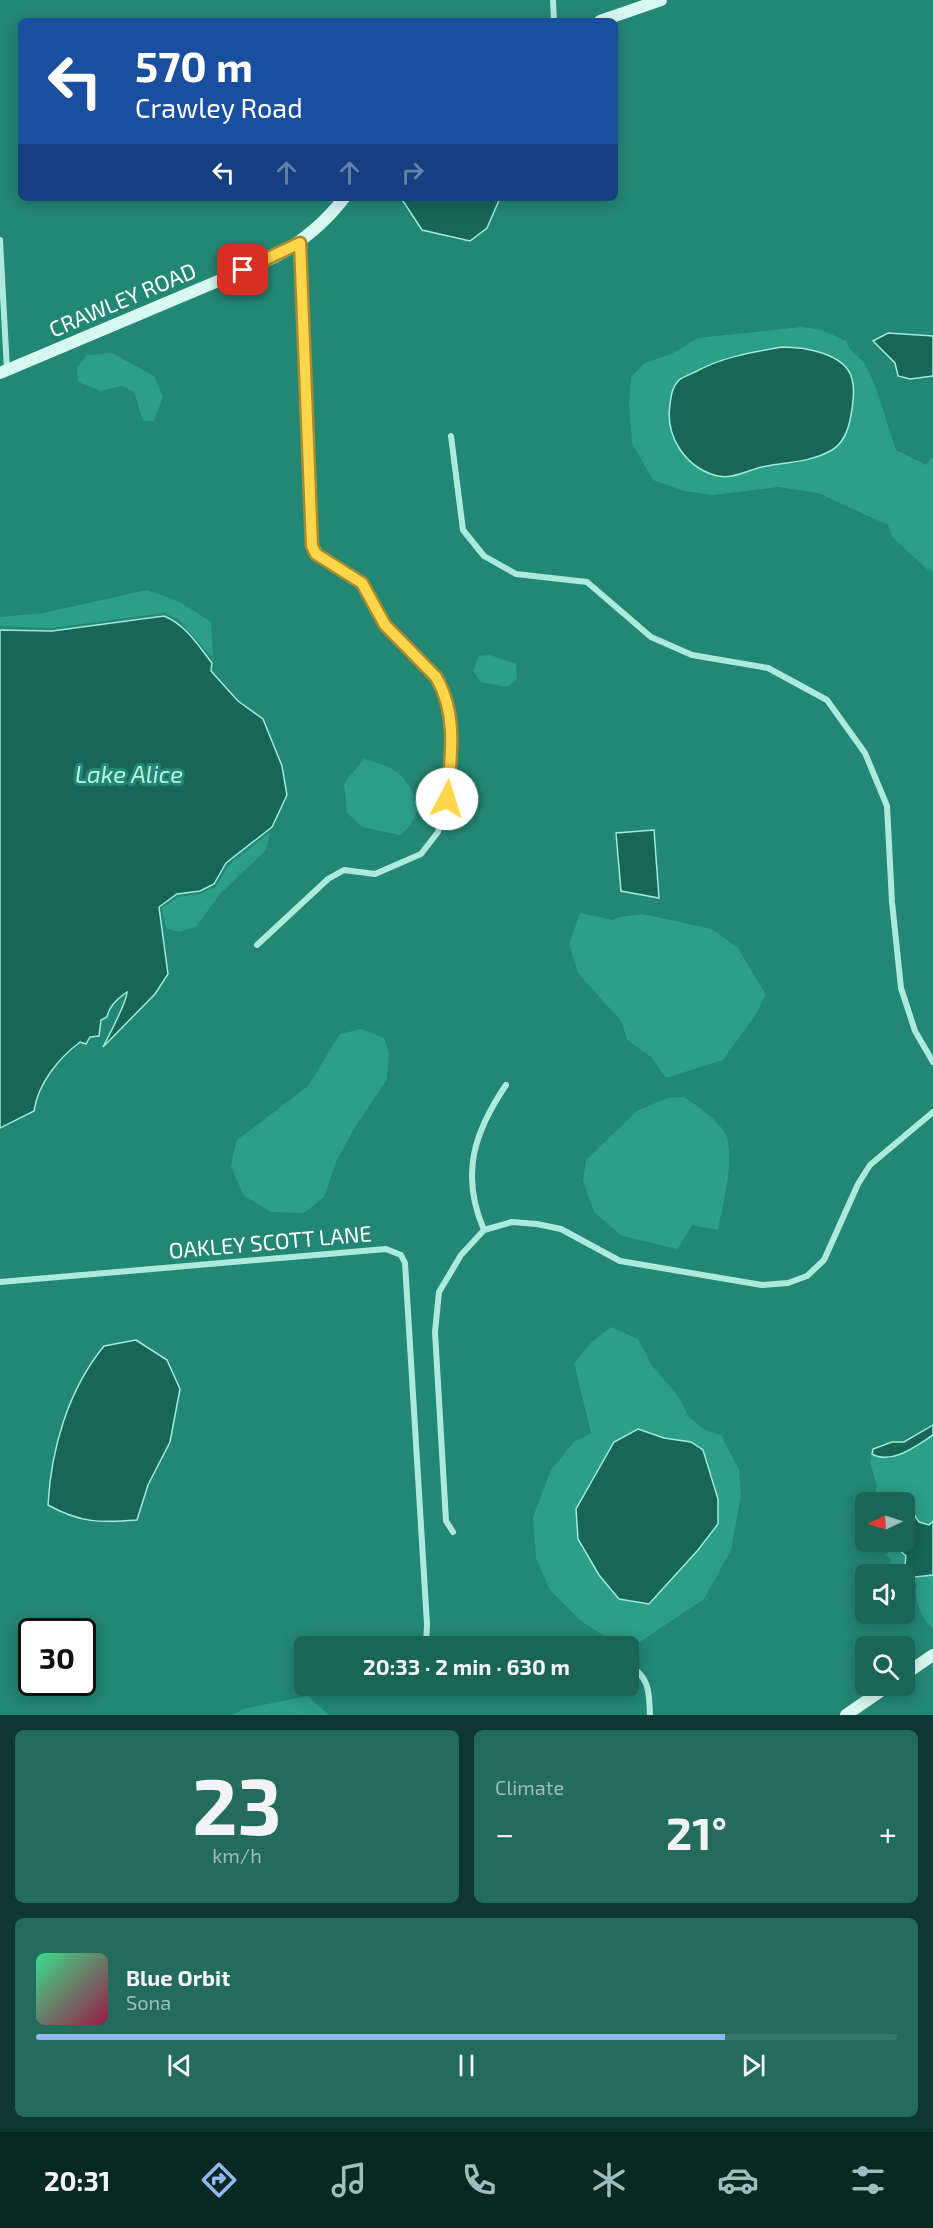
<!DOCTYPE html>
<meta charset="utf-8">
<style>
body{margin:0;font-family:"Exo 2",sans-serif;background:#236b5c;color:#f1f3f6;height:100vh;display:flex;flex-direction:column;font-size:22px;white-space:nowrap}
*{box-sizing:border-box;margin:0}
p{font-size:20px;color:#9fbdb9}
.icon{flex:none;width:33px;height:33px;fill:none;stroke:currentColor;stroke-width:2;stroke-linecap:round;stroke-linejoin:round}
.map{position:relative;height:1715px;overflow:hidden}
.side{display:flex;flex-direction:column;gap:15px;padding:15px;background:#0e382f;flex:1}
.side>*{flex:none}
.banner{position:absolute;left:18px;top:18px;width:600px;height:183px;border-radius:9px;box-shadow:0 3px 15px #0003;background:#1a4fa0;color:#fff;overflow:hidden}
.needle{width:39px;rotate:266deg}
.tools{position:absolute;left:855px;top:1492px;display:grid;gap:12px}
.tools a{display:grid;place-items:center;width:60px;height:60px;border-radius:9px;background:#1a6556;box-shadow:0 3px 15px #0003;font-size:30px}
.speed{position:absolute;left:18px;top:1618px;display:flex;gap:12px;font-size:30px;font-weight:700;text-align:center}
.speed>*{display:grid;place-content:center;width:78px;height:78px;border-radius:50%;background:#1a6556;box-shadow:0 3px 15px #0003;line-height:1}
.speed .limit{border:3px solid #111;border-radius:9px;background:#fff;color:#111}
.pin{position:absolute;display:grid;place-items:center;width:51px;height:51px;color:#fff;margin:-26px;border-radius:12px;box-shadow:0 3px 9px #0006}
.me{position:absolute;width:66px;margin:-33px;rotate:5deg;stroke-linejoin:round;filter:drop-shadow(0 0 4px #0008)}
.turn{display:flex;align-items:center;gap:21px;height:126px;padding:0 18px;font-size:27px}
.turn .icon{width:78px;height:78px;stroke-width:2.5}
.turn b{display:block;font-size:42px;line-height:51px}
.lanes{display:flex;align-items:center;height:57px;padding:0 18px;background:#0003;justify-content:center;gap:30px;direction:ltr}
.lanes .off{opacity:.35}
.big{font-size:45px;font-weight:700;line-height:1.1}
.side .card{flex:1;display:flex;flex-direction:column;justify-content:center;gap:9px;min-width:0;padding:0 21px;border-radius:9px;background:#236b5c}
.side .dial{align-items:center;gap:0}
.dial b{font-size:78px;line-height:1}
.song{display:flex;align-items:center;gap:18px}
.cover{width:72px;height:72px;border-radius:9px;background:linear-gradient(135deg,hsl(150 70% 55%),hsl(340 70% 35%))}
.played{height:6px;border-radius:3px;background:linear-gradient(90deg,#90b9f0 80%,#38796c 80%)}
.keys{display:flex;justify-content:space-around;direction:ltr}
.heat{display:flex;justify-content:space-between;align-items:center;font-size:33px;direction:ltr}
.side .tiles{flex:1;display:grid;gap:15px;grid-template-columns:1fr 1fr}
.card:last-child{grid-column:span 2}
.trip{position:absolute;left:294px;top:1636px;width:345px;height:60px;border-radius:9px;background:#1a6556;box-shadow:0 3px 15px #0003;font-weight:700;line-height:60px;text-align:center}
.dock{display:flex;height:96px;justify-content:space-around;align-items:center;background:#0a2822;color:#9fbdb9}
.dock .icon{width:42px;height:42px}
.dock .current{color:#90b9f0}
.dock b{font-size:27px;color:#f1f3f6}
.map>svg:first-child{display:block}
.green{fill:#2c9f87;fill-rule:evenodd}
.water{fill:#176657;stroke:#a0ebda;stroke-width:1.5}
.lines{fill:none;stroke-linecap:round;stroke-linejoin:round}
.street{stroke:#aceadc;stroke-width:6}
.secondary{stroke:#d7f8f1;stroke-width:12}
.route-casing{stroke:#a68a30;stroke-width:15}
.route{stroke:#ffd54a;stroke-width:10}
.labels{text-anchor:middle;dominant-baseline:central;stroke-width:6;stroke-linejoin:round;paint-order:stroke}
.street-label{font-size:22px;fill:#fff;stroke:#228773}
.water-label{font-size:24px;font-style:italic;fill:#b8f1e4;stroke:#228773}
</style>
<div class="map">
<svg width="933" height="1715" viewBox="0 0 933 1715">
<rect width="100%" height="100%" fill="#228773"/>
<g class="green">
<path d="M802,327l20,3 24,11c3,12 15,15 20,25 14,27 20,56 30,84l30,15 7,-9v116l-5,-2 -36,-33 -4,-12 -70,-32 -40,-6 -65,8 -29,-4 -31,-11 -21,-37 -3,-38 2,-28 14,-14 26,-9 27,-16zM782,347l18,116 -35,3 -40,12 -46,-98 51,-24z"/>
<polygon points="112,353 154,376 163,397 154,421 143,421 134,392 122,386 101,391 78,382 77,367 87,355"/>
<polygon points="147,590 180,602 211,622 213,658 179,620 164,613 52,628 0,626 0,617 43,613"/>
<polygon points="490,655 516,664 517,679 507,687 481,682 473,671 479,656"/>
<path d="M364,759c36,10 40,14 55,48l-9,19 -10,9 -38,-8 -15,-14 -3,-30z"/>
<polygon points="270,832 266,850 219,895 196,927 179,932 166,928 162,908 178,897 200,894 216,887 229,865"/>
<polygon points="580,913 613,920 619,917 643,914 712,929 738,948 766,995 756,1014 723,1060 666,1078 651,1057 627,1040 622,1022 578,973 569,944"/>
<polygon points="361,1029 384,1038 389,1053 387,1079 355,1127 336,1162 324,1197 304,1213 271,1212 244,1196 231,1167 236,1141 308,1086 340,1034"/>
<path d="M684,1097c12,8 40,27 43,41 7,28 -4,64 -9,92l-26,-5 -14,24 -56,-13 -28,-24 -11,-31 3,-21 51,-49 30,-13z"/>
<path d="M611,1327l27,12 13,25 27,32 11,21 16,13 16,5 18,35 2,25 -10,55 -27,49 -66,44 -26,-2 -31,-20 -31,-31 -14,-32 -3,-41 18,-47 23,-28 17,-9 -17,-70 17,-20zM638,1429l26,9 27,4 12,8 15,49v25l-20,26 -49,54 -48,-138 13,-24z"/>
<path d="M933,1435v86l-4,4 -18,-7 -6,1 -1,-16h-32l5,-17 -7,-24 2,-8c20,11 44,-8 61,-19z"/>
<polygon points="874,1542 891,1542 906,1556 905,1565 898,1570 903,1575 893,1575 888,1567 892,1560 886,1555 892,1549 885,1543 875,1547"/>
<path d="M933,1575v53c-11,-9 -20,-29 -16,-44l-4,-6z"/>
<polygon points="308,1696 329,1715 233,1715 243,1709"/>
</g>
<g class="water">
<polygon points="401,198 500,198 487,228 470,241 422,230"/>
<polygon points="888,333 933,336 933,376 910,379 898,376 895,363 873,341"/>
<path d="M782,347c21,0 64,6 70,32 3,10 1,25 -1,36 -2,12 -7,28 -19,35 -21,12 -42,12 -65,16 -19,3 -34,15 -53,9 -29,-9 -49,-39 -44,-70 1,-9 2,-18 9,-25 4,-3 12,-6 16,-8 30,-16 54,-19 87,-25z"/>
<path d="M164,616c22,9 34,29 48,47l-1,8 27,30 25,18 19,47 5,29 -15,32 -46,36 -12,21 -14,7 -23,3 -18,13 9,67 -13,20 -52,53c6,-12 24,-45 24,-55 -9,6 -18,14 -20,25l-6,3 -2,16 -9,1 -4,7 -6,-2c-21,16 -42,41 -46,69l-34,17v-498l52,1z"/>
<polygon points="654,830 659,898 621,891 616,833"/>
<path d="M136,1340l31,20 13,29 -10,53 -22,43 -11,35c-36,3 -57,3 -89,-15 3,-56 20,-115 56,-159z"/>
<path d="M933,1425v10c-17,11 -41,30 -61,19l1,-5 19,-7h12z"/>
<polygon points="638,1429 664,1438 691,1442 703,1450 718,1499 718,1524 698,1550 649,1604 619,1599 599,1575 578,1539 576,1509 614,1442"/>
<polygon points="915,1516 919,1522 929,1525 933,1521 933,1575 906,1578 898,1570 905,1565 906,1556 891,1542 904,1542 905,1519"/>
</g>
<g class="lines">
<g class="street">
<polyline points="553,0 554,21"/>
<polyline points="0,240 7,370"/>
<polyline points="451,436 463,530 484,556 516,574 587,582 651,637 692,655 768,668 827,700 865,753 887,806 892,902 901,988 915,1031 933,1062"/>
<polyline points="257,945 328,879 344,870 375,874 421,854 438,832 447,799 451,730 442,687 436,677 385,625 362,583 316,554 312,546 300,243"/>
<path d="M484,1230c-24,-55 -10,-98 22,-145"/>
<polyline points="0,1282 386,1249 401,1255 405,1263 427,1624 426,1647"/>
<polyline points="453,1532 446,1521 435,1332 439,1292 461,1255 484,1230 512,1222 537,1224 561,1229 620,1261 762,1285 788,1283 807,1276 824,1260 858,1184 870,1165 933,1112"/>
<path d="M628,1665c22,12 21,27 22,50"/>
</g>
<g class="secondary">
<polyline points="600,21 661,0"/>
<path d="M0,373l275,-116c28,-16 50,-34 69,-59"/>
<polyline points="904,1675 933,1655"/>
<polyline points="846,1715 888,1686"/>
</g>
</g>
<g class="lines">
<defs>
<path id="route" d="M243,270l57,-27 12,303 4,8 46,29 23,42 51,52c22,37 15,81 11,122"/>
</defs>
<use href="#route" class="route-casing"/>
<use href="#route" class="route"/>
</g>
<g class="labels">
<g class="street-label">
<text transform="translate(122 299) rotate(-23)">CRAWLEY ROAD</text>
<text transform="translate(270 1241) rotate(-5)">OAKLEY SCOTT LANE</text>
</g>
<g class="water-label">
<text x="129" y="773">Lake Alice</text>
</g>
</g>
</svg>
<div class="tools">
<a><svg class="needle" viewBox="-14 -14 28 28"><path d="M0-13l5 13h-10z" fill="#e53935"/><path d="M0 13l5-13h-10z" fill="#9fbdb9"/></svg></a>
<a><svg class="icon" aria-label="sound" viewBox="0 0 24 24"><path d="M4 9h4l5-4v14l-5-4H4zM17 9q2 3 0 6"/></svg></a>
<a><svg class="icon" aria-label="search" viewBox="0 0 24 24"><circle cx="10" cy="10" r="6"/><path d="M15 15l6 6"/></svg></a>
</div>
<div class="speed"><div class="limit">30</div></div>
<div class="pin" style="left:243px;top:270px;background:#d93025"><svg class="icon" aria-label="arrive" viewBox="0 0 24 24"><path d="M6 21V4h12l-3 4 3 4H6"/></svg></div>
<svg class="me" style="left:447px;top:799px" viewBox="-20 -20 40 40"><circle r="19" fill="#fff"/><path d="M0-13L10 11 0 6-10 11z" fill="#ffd54a"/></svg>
<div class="trip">20:33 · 2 min · 630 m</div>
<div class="banner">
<div class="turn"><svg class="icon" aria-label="left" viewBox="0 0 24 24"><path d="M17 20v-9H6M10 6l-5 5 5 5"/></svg><div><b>570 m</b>Crawley Road</div></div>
<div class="lanes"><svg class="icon" aria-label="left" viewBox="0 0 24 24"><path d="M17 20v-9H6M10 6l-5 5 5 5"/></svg><svg class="icon off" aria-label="ahead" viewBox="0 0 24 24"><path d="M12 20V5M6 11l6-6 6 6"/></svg><svg class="icon off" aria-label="ahead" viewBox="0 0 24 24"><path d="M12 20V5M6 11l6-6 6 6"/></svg><svg class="icon off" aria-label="right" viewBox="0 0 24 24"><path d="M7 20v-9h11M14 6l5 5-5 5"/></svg></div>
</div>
</div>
<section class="side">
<div class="tiles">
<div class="card dial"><b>23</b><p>km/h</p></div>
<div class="card"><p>Climate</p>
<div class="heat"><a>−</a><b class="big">21°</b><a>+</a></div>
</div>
<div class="card">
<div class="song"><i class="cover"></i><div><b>Blue Orbit</b><p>Sona</p></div></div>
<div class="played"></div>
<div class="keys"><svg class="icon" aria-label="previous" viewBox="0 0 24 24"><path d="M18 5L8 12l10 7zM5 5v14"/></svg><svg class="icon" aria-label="pause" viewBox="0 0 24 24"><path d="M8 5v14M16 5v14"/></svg><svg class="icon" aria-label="next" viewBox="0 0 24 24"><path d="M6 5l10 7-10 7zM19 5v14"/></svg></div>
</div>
</div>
</section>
<nav class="dock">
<b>20:31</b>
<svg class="icon current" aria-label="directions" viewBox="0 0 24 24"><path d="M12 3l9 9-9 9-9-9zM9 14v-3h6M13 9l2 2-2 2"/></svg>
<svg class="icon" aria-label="music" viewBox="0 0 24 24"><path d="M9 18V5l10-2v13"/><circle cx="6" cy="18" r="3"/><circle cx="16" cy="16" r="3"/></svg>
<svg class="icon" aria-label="phone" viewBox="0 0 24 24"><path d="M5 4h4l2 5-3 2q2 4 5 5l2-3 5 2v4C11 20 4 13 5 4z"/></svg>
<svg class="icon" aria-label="climate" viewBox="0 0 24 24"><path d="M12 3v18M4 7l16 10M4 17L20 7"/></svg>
<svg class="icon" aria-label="car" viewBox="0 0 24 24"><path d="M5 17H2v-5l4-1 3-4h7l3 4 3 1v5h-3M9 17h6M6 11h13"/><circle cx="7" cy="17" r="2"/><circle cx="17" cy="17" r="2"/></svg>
<svg class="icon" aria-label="filters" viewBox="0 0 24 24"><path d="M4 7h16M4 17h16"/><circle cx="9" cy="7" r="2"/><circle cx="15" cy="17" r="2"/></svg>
</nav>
